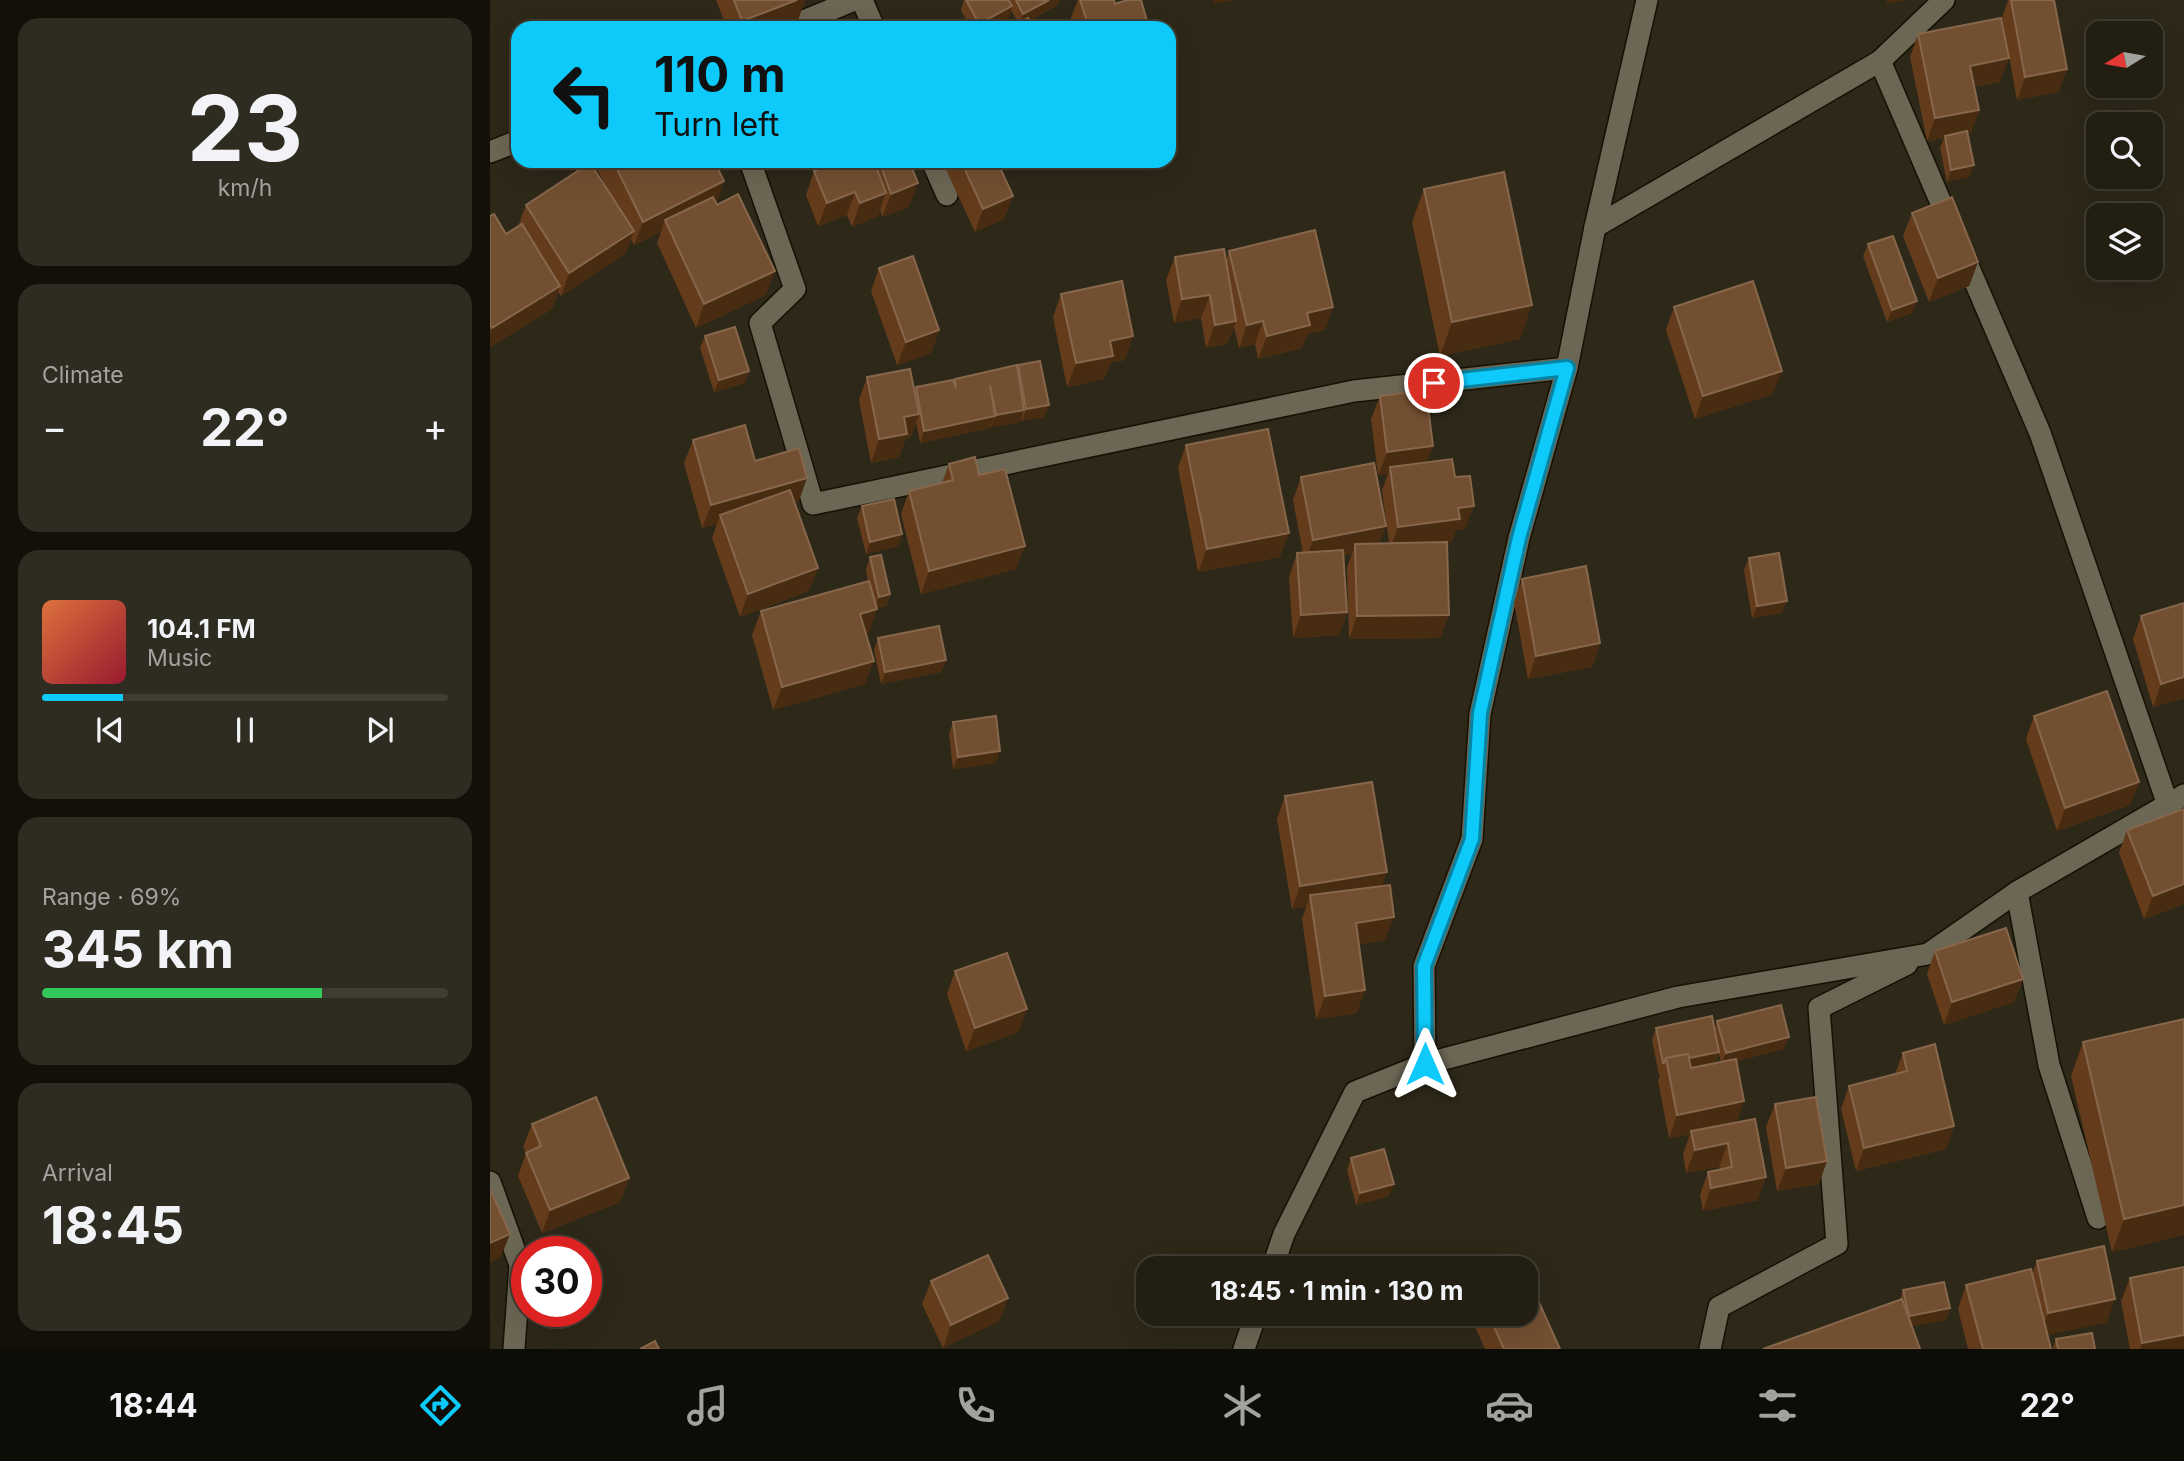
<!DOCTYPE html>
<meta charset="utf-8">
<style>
body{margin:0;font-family:Inter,sans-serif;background:#2e2b20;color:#f1f3f6;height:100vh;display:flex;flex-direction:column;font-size:26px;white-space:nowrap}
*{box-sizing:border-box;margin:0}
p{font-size:23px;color:#a2a29f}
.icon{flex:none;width:38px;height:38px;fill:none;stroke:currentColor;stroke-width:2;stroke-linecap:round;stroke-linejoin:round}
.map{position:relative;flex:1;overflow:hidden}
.side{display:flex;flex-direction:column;gap:18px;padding:18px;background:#13100a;width:490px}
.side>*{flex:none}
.banner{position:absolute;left:21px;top:21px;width:665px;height:147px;border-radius:21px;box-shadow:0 7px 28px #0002,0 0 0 2px #3f3c32;background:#0dcafa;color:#111;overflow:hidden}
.needle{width:46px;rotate:259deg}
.fabs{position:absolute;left:1596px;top:21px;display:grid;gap:14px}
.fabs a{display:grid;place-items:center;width:77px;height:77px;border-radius:14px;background:#221e12;box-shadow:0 7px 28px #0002,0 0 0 2px #3f3c32;font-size:35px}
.speed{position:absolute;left:21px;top:1236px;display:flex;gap:14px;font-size:35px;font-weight:700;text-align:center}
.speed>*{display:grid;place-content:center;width:91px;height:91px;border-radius:50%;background:#221e12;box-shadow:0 7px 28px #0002,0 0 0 2px #3f3c32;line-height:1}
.speed .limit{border:10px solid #d22;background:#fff;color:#111}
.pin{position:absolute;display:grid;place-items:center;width:60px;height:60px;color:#fff;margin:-30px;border:4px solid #fff;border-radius:50%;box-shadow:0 2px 7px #0007}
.me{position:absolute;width:77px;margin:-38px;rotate:0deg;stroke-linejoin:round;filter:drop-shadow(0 0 5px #0008)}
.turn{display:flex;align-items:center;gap:24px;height:147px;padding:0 28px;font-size:32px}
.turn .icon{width:91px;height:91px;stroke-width:2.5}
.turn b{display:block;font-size:49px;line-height:60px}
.big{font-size:52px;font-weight:700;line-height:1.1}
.side .widget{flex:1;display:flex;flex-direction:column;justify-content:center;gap:10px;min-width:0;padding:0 24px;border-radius:21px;background:#2e2b20}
.side .dial{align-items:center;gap:0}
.dial b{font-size:91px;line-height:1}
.song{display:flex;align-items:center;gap:21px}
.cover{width:84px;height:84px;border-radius:10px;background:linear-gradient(135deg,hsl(20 70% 55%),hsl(350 70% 35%))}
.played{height:7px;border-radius:4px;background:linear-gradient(90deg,#0dcafa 20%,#3f3c32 20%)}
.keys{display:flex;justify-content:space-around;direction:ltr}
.heat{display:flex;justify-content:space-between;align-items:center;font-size:38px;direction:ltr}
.charge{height:10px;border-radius:5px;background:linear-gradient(90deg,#34c759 69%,#3f3c32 0)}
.trip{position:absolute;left:646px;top:1256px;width:402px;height:70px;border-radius:21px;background:#221e12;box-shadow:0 7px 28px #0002,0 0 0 2px #3f3c32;font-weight:700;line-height:70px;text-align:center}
.dock{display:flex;height:112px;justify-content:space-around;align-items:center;background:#0e0c07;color:#a2a29f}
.dock .icon{width:49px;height:49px}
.dock .current{color:#0dcafa}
.dock b{font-size:32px;color:#f1f3f6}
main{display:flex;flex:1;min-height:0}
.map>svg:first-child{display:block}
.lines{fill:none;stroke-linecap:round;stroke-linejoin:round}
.minor-casing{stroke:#151103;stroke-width:24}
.minor{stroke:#6c6654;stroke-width:21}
.wall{fill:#643c1c;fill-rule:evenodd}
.shaded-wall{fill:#482c11}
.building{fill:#734f31;stroke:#86674c;stroke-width:2}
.route-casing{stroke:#0883a2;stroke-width:18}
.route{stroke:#0dcafa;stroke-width:12}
</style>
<main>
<section class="side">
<div class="widget dial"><b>23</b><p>km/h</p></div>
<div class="widget"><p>Climate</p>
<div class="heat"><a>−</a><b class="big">22°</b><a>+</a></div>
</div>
<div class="widget">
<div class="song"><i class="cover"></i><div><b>104.1 FM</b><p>Music</p></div></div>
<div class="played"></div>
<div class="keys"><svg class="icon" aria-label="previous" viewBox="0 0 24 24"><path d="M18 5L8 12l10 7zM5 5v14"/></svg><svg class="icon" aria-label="pause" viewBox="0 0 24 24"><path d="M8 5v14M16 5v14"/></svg><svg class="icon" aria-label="next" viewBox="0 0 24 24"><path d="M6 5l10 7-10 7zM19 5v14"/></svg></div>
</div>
<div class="widget"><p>Range · 69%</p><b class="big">345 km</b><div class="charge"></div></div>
<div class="widget"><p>Arrival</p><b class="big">18:45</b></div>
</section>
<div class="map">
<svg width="1694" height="1349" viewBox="0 0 1694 1349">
<rect width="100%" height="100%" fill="#2d2818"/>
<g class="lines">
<defs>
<g id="minor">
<polyline points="372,0 384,28"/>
<polyline points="297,28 364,0"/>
<polyline points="1390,61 1550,433 1678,805"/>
<polyline points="0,152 28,141"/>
<polyline points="260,161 305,289 270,323 323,504 864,391 1077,368"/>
<polyline points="442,161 457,195"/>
<polyline points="1105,227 1390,61 1454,0"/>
<polyline points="1527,892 1559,1065 1608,1218"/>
<polyline points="935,1064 1188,997 1438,954 1527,892 1694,795"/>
<polyline points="0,1182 30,1265 24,1349"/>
<polyline points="782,1269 794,1234 865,1092 935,1064 934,966 982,839 990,714 1029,538 1077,368 1105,227 1157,0"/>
<polyline points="754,1349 766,1314"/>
<polyline points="1220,1349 1229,1307 1347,1244 1329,1008 1417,964"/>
</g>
</defs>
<use href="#minor" class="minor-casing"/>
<use href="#minor" class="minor"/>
</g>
<g class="wall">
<polygon points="226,0 315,0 308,20 286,28 237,28"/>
<polygon points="474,0 569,0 567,5 539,21 528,23 521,10 518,18 500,28 480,28 471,10"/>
<polygon points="588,0 624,0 625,4 659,28 583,28 580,20"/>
<polygon points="1518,0 1564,0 1577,69 1568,92 1527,100 1512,18"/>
<polygon points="1428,34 1510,82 1484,87 1489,110 1481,133 1478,133 1479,177 1457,182 1450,148 1454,138 1437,141 1420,57"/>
<polygon points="106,161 224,161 226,204 276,295 206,328 167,243 171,232 144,245 141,239 135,254 71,296 68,292 62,309 0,347 0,216 16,234 28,226 36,205 117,189 105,165"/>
<polygon points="351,161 419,161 419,207 392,217 390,210 388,216 362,227 357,215 328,226 316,195 324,171"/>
<polygon points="452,161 507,161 523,196 514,219 485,232"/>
<polygon points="934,189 1030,339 950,356 922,222"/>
<polygon points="1422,213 1488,262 1479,286 1439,302 1413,236"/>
<polygon points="1378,244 1427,301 1422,313 1397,322 1373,256"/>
<polygon points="739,251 843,307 835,330 817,334 812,348 768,359 765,344 749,348 744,327 737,344 716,348 711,318 684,323 676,280 685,257 736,260"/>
<polygon points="389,268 449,330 441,353 407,365 381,291"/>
<polygon points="571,294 635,360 621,362 614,379 577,387 563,317"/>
<polygon points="1184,307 1283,394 1205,419 1176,330"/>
<polygon points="215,336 259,371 255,383 224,392 210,348"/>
<polygon points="528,365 559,405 554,417 532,421 532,418 530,422 501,427 501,426 500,428 430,443 426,422 421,437 416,438 409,457 381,463 369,400 377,377 425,391 426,387 464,381 465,379 527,368"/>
<polygon points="890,396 937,462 965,477 975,529 966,530 961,543 957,543 959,615 950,638 859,639 857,567 862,554 853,555 857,612 849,635 803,638 799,577 807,553 813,553 803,500 811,477 889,544 899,543 892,490 898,474 888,475 881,419"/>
<polygon points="203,440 265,461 309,501 304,502 319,591 250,617 222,538 227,524 212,528 194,463"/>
<polygon points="696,445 790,557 708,572 688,468"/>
<polygon points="459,464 489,475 526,569 431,594 411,514 419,491 452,483"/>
<polygon points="372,506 412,534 408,546 376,554 367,518"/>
<polygon points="380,557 400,594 396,606 387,608 379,632 376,633 375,684 283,710 262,635 271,611 378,581 376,569"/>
<polygon points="1259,558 1292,613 1262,618 1254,570"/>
<polygon points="1032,579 1110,643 1102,667 1038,679 1024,602"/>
<polygon points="1651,616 1694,698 1663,707 1643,639"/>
<polygon points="388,638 456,660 451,672 391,684 384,650"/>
<polygon points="1544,716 1649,782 1640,805 1567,831 1536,739"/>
<polygon points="463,722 506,763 463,769 459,734"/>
<polygon points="795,796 892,886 895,940 869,944 867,1013 826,1019 812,919 816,907 802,909 787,819"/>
<polygon points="1637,830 1694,904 1654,919 1629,853"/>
<polygon points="1445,951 1533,979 1524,1002 1454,1025 1437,974"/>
<polygon points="465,971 529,1032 476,1051 457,994"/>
<polygon points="1694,1019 1694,1235 1622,1252 1581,1076 1593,1042"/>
<path d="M1227,1021l67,28 -47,12v61l21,78 -55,11 -3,-16 8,-23 12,-2 -1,-3 -33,6 -3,-19 7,-20 -21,4 -11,-57 2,-6h-1l-7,-35 4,-12h59zM1229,1054l2,8 -6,1z"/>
<polygon points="1413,1053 1464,1126 1456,1149 1366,1171 1351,1109 1359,1086 1405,1074"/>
<polygon points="1285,1104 1329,1184 1287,1191 1276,1127"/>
<polygon points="42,1124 139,1178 130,1202 52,1233 28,1176 36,1153 33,1147"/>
<polygon points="861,1158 899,1196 866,1205 857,1170"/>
<polygon points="1547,1261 1617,1322 1557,1335 1561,1349 1478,1349 1468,1309 1476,1285 1542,1274"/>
<polygon points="1640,1278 1694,1349 1640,1349 1631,1301"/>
<polygon points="441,1281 518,1298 509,1321 453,1348 432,1304"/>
<polygon points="1413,1290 1460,1308 1456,1320 1422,1326 1410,1300"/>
<polygon points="989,1314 1036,1314 1070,1349 995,1349 985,1327"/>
<polygon points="1566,1339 1605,1349 1562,1349"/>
</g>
<g class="shaded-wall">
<polygon points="307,0 315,0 308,20 286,28 249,28 252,21"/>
<polygon points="559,0 569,0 567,5 529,26 533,14"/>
<polygon points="725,0 744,0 723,4"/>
<polygon points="1397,0 1416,0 1396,4"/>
<polygon points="522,6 518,18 500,28 488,28 489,24"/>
<polygon points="1519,58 1510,82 1471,89 1480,66"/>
<polygon points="1577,69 1568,92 1527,100 1535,77"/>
<polygon points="1489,110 1481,133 1455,138 1455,136 1454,138 1437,141 1445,118"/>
<polygon points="1484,165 1479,177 1457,182 1461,170"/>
<polygon points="234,181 226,205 175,220 171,232 144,245 153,222"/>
<polygon points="428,183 419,207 392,217 401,194"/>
<polygon points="365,192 357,215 328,226 337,203"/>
<polygon points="396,193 388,216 362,227 370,203"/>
<polygon points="523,196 514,219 485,232 493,209"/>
<polygon points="144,231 135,254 71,296 79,273"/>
<polygon points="1488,262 1479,286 1439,302 1448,278"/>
<polygon points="285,271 276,295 206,328 214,304"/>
<polygon points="70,286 62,309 0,347 0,333 2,328"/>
<polygon points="720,295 711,318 684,323 692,299"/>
<polygon points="1427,301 1422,313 1397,322 1402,310"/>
<polygon points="1042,305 1030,339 950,356 962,322"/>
<polygon points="843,307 835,330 817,334 812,348 768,359 777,336 817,313"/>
<polygon points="746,321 737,344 716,348 725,325"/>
<polygon points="773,321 765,344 749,348 757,325"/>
<polygon points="449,330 441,353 407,365 416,342"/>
<polygon points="643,336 635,360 621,362 614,379 577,387 586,363 620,341"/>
<polygon points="259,371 255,383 224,392 229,380"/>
<polygon points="1292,371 1283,394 1205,419 1213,396"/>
<polygon points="559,405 554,417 532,421 536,409"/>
<polygon points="534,410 530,422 501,427 506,415"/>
<polygon points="429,414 421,437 416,438 409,457 381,463 389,439 414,417"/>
<polygon points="505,416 500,428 430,443 434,431"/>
<polygon points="943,446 935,469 900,467 898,474 888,475 897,452"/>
<polygon points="317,478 309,501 233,522 230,515 227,524 212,528 221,505"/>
<polygon points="984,506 975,529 966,530 961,543 900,550 908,527 968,508"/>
<polygon points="896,526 887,549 865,544 862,554 815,563 823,540"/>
<polygon points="799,533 790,557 708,572 717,549"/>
<polygon points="412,534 408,546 376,554 380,542"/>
<polygon points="535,546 526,569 431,594 439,571"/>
<polygon points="328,568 319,591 250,617 258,594"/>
<polygon points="400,594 396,606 385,609 389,597"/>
<polygon points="1297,601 1292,613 1262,618 1267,606"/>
<polygon points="387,609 379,632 362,637 370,614"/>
<polygon points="857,612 849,635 803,638 811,615"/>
<polygon points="959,615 950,638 859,639 867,616"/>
<polygon points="1110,643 1102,667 1038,679 1046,656"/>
<polygon points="456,660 451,672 391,684 395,672"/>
<polygon points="384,661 375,684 283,710 292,687"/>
<polygon points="1694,677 1694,698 1663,707 1671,684"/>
<polygon points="510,751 506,763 463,769 468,757"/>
<polygon points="1649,782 1640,805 1567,831 1575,808"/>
<polygon points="897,872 889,895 820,895 816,907 802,909 810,886"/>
<polygon points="1694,884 1694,904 1654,919 1663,896"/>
<polygon points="904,917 895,940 858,946 866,923"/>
<polygon points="1533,979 1524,1002 1454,1025 1462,1002"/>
<polygon points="875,990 867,1013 826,1019 835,996"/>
<polygon points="537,1009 529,1032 476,1051 485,1028"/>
<polygon points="1299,1037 1294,1049 1231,1065 1236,1053"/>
<polygon points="1229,1052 1225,1064 1179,1073 1177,1062"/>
<polygon points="1254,1101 1246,1125 1201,1131 1200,1134 1179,1138 1187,1115"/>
<polygon points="1464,1126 1456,1149 1366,1171 1374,1148"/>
<polygon points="1238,1143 1229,1167 1196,1173 1205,1150"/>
<polygon points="1337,1161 1329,1184 1287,1191 1296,1168"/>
<polygon points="1276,1177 1268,1200 1213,1211 1221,1188"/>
<polygon points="139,1178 130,1202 52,1233 60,1210"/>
<polygon points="904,1184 899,1196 866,1205 870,1193"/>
<polygon points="1694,1205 1694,1235 1622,1252 1634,1219"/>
<polygon points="20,1234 11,1257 0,1263 0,1243"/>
<polygon points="518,1298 509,1321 453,1348 461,1325"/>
<polygon points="1625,1299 1617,1322 1550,1337 1558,1313"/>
<polygon points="1460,1308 1456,1320 1415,1328 1419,1316"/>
<polygon points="1694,1335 1694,1349 1650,1349 1652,1343"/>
</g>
<g class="building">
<polygon points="244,0 307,0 252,21"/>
<polygon points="476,0 518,0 522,6 489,24"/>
<polygon points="526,0 559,0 533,14"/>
<polygon points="590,0 624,0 625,4 637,0 651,0 659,28 599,28"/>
<polygon points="1521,0 1564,0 1577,69 1535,77"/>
<polygon points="538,18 543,28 519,28"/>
<polygon points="1511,18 1519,58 1480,66 1489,110 1445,118 1428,34"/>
<polygon points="443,22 446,28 429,28"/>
<polygon points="1477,131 1484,165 1461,170 1455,136"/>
<polygon points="123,161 224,161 234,181 153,222"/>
<polygon points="351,161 384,161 396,193 370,203 365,192 337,203 324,171"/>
<polygon points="389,161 419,161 428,183 401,194"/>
<polygon points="471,161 507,161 523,196 493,209"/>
<polygon points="100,163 144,231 79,273 36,205"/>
<polygon points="1014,172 1042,305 962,322 934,189"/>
<polygon points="248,194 285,271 214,304 175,220 223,197 227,205"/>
<polygon points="1462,197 1488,262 1448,278 1422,213"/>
<polygon points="4,214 16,234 32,224 70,286 2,328 0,325 0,216"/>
<polygon points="825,230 843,307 817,313 820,325 777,336 773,321 757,325 739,251"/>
<polygon points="1403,236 1427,301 1402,310 1378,244"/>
<polygon points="734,249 746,321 725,325 720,295 692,299 685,257"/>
<polygon points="423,256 449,330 416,342 389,268"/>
<polygon points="632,281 643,336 620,341 623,356 586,363 571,294"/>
<polygon points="1263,281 1292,371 1213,396 1184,307"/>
<polygon points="245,327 259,371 229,380 215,336"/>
<polygon points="550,361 559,405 536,409 528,365"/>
<polygon points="527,365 534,410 506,415 500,385 505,416 434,431 426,387 463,380 466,388 465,379"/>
<polygon points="420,369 429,414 414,417 417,434 389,439 377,377"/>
<polygon points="936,390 943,446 897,452 890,396"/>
<polygon points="255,425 265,461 309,448 317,478 221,505 203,440"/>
<polygon points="778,429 799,533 717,549 696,445"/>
<polygon points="485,457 489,475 515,469 535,546 439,571 419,491 463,480 459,464"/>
<polygon points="962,459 965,477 980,476 984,506 968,508 970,519 908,527 900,467"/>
<polygon points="884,463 896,526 823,540 811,477"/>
<polygon points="300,490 328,568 258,594 230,515"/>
<polygon points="404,499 412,534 380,542 372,506"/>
<polygon points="957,542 959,615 867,616 865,544"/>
<polygon points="853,550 857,612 811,615 807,553"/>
<polygon points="1289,553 1297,601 1267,606 1259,558"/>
<polygon points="391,555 400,594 389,597 380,557"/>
<polygon points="1096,566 1110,643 1046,656 1032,579"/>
<polygon points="379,581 387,609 370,614 384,661 292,687 271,611"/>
<polygon points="1694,603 1694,677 1671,684 1651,616"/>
<polygon points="449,626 456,660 395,672 388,638"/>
<polygon points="1617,691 1649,782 1575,808 1544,716"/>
<polygon points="506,716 510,751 468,757 463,722"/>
<polygon points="882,782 897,872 810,886 795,796"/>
<polygon points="1694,809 1694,884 1663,896 1637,830"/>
<polygon points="900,885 904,917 866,923 875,990 835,996 820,895"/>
<polygon points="1516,928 1533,979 1462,1002 1445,951"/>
<polygon points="517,953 537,1009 485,1028 465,971"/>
<polygon points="1291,1005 1299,1037 1236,1053 1227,1021"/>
<polygon points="1222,1016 1229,1052 1199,1058 1198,1054 1176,1058 1174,1063 1173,1063 1166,1028"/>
<polygon points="1694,1019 1694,1205 1634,1219 1593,1042"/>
<polygon points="1445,1044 1464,1126 1374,1148 1359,1086 1417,1071 1413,1053"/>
<polygon points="1198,1054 1201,1068 1246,1059 1254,1101 1187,1115 1176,1058"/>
<polygon points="106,1097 139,1178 60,1210 36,1153 51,1146 42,1124"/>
<polygon points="1326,1097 1337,1161 1296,1168 1285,1104"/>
<polygon points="1265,1119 1276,1177 1221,1188 1218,1172 1242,1167 1238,1143 1205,1150 1201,1131"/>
<polygon points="894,1149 904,1184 870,1193 861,1158"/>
<polygon points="0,1189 20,1234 0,1243"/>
<polygon points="1614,1246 1625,1299 1558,1313 1547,1261"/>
<polygon points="498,1255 518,1298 461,1325 441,1281"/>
<polygon points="1694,1267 1694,1335 1652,1343 1640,1278"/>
<polygon points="1541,1269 1561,1349 1493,1349 1476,1285"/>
<polygon points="1040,1282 1070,1349 1014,1349 998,1314 1036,1314 1036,1284"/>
<polygon points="1454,1282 1460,1308 1419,1316 1413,1290"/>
<polygon points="1412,1299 1430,1349 1273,1349"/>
<polygon points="1602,1333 1605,1349 1568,1349 1566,1339"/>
<polygon points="165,1341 169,1349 150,1349"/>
</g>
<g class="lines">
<defs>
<polyline id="route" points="935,1064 934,966 982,839 990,713 1029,538 1077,368 944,383"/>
</defs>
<use href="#route" class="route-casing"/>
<use href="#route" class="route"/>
</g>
</svg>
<div class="fabs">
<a><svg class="needle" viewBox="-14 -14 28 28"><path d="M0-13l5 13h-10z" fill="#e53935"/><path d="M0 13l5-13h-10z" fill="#a2a29f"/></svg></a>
<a><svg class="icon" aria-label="search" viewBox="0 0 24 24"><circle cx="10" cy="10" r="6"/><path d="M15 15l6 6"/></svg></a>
<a><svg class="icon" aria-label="layers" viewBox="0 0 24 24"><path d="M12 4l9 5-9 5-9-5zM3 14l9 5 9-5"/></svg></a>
</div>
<div class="speed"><div class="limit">30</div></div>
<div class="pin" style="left:944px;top:383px;background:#d93025"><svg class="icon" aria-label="arrive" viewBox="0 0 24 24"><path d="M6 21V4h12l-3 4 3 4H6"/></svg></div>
<svg class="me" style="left:935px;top:1064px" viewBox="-20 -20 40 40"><path d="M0-17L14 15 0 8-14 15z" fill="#0dcafa" stroke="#fff" stroke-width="4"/></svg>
<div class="trip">18:45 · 1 min · 130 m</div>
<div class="banner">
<div class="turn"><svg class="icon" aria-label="left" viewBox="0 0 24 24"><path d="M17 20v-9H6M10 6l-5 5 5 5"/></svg><div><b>110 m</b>Turn left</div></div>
</div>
</div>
</main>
<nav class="dock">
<b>18:44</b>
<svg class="icon current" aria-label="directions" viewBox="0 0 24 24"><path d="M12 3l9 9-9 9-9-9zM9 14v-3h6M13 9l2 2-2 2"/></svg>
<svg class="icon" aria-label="music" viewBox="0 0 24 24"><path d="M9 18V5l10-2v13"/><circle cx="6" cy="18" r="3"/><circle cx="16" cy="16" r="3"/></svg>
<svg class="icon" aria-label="phone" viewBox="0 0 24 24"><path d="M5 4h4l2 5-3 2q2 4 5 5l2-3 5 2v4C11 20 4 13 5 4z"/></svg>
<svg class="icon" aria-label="climate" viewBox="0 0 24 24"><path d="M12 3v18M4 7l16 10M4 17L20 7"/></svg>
<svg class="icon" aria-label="car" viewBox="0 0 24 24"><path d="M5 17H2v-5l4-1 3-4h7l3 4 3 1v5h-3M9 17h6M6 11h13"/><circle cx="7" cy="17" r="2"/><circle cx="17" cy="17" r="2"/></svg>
<svg class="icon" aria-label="filters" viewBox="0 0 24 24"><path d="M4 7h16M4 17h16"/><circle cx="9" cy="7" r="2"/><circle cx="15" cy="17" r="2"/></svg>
<b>22°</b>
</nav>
